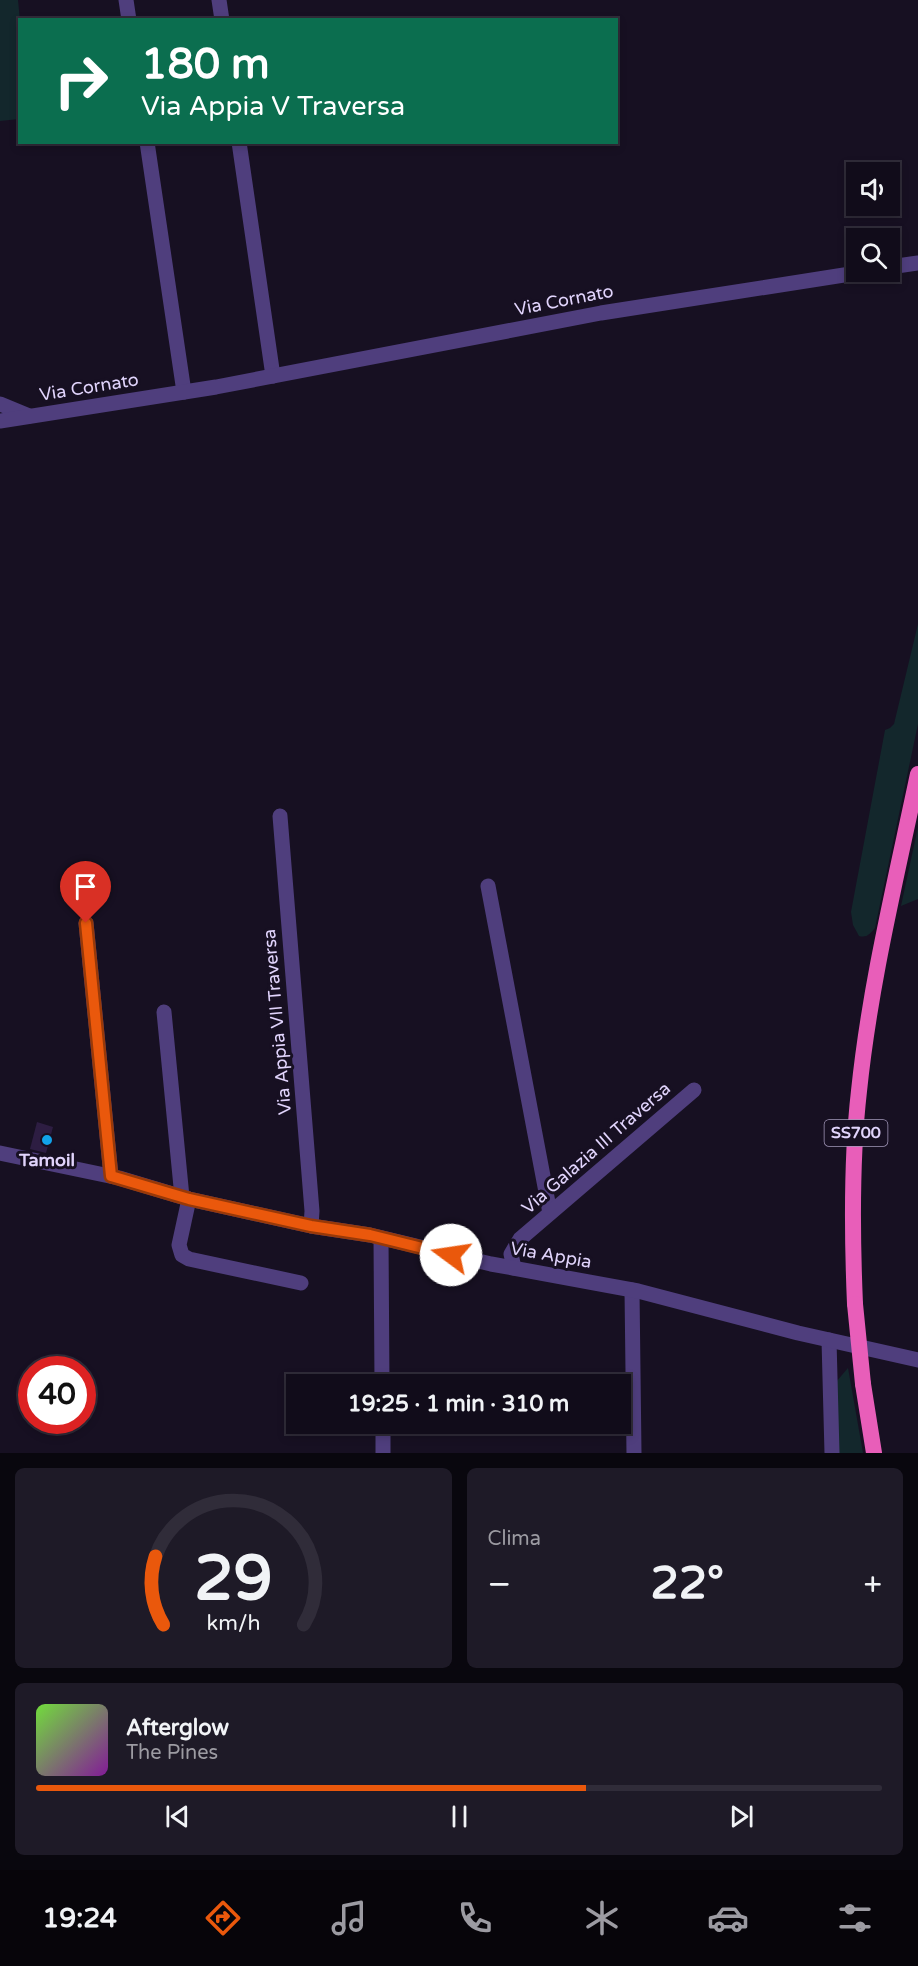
<!DOCTYPE html>
<html lang="it">
<meta charset="utf-8">
<style>
body{margin:0;font-family:"Varela Round",sans-serif;background:#1e1a27;color:#f1f3f6;height:100vh;display:flex;flex-direction:column;font-size:22px;white-space:nowrap}
*{box-sizing:border-box;margin:0}
p{font-size:20px;color:#9c9ba2}
.icon{flex:none;width:33px;height:33px;fill:none;stroke:currentColor;stroke-width:2;stroke-linecap:round;stroke-linejoin:round}
.map{position:relative;height:1453px;overflow:hidden}
.panel{display:flex;flex-direction:column;gap:15px;padding:15px;background:#09070e;flex:1}
.panel>*{flex:none}
.top-card{position:absolute;left:18px;top:18px;width:600px;height:126px;border-radius:0px;box-shadow:0 3px 9px #0003,0 0 0 2px #302c39;background:#0b6e4f;color:#fff;overflow:hidden}
.fabs{position:absolute;left:846px;top:162px;display:grid;gap:12px}
.fabs a{display:grid;place-items:center;width:54px;height:54px;border-radius:0px;background:#110c1a;box-shadow:0 3px 9px #0003,0 0 0 2px #302c39;font-size:30px}
.speed{position:absolute;left:18px;top:1356px;display:flex;gap:12px;font-size:30px;font-weight:700;text-align:center}
.speed>*{display:grid;place-content:center;width:78px;height:78px;border-radius:50%;background:#110c1a;box-shadow:0 3px 9px #0003,0 0 0 2px #302c39;line-height:1}
.speed .limit{border:9px solid #d22;background:#fff;color:#111}
.pin{position:absolute;display:grid;place-items:center;width:51px;height:51px;color:#fff;margin:-62px -26px;border-radius:50% 50% 50% 0;rotate:-45deg;box-shadow:0 0 6px #0007}
.pin .icon{rotate:45deg}
.me{position:absolute;width:66px;margin:-33px;rotate:284deg;stroke-linejoin:round;filter:drop-shadow(0 0 4px #0008)}
.turn{display:flex;align-items:center;gap:21px;height:126px;padding:0 24px;font-size:27px}
.turn .icon{width:78px;height:78px;stroke-width:2.5}
.turn b{display:block;font-size:42px;line-height:51px}
.big{font-size:45px;font-weight:700;line-height:1.1}
.panel .widget{flex:1;display:flex;flex-direction:column;justify-content:center;gap:9px;min-width:0;padding:0 21px;border-radius:9px;background:#1e1a27}
.panel .dial{align-items:center;gap:0}
.dial svg{height:156px;overflow:visible;fill:none;stroke:#302c39;stroke-width:7;stroke-linecap:round;text-anchor:middle}
.dial text{fill:#f1f3f6;stroke:none}
.song{display:flex;align-items:center;gap:18px}
.cover{width:72px;height:72px;border-radius:9px;background:linear-gradient(135deg,hsl(100 70% 55%),hsl(290 70% 35%))}
.played{height:6px;border-radius:3px;background:linear-gradient(90deg,#ea580c 65%,#302c39 65%)}
.keys{display:flex;justify-content:space-around;direction:ltr}
.heat{display:flex;justify-content:space-between;align-items:center;font-size:33px;direction:ltr}
.panel .tiles{flex:1;display:grid;gap:15px;grid-template-columns:1fr 1fr}
.widget:last-child{grid-column:span 2}
.trip{position:absolute;left:286px;top:1374px;width:345px;height:60px;border-radius:0px;background:#110c1a;box-shadow:0 3px 9px #0003,0 0 0 2px #302c39;font-weight:700;line-height:60px;text-align:center}
.dock{display:flex;height:96px;justify-content:space-around;align-items:center;background:#07050a;color:#9c9ba2}
.dock .icon{width:42px;height:42px}
.dock .current{color:#ea580c}
.dock b{font-size:27px;color:#f1f3f6}
.map>svg:first-child{display:block}
.green{fill:#13272c}
.building{fill:#2d1d42}
.lines{fill:none;stroke-linecap:round;stroke-linejoin:round}
.minor{stroke:#4f3e7d;stroke-width:15}
.tertiary{stroke:#4f3e7d;stroke-width:15}
.trunk{stroke:#e85eb9;stroke-width:16}
.trunk-bridge{stroke:#e85eb9;stroke-width:16}
.route-casing{stroke:#983908;stroke-width:15}
.route{stroke:#ea580c;stroke-width:10}
.poi-dot{fill:#11a3ea;stroke:#171022;stroke-width:2}
.labels{text-anchor:middle;dominant-baseline:central;stroke-width:6;stroke-linejoin:round;paint-order:stroke}
.shield{fill:#171022;stroke:#a499bb;stroke-width:1.5}
.shield-label{font-size:16px;font-weight:bold;fill:#e1d4fc}
.street-label{font-size:18px;fill:#e1d4fc;stroke:#171022}
.poi-label{font-size:18px;font-weight:bold;fill:#e1d4fc;stroke:#171022}
</style>
<div class="map">
<svg width="918" height="1453" viewBox="0 0 918 1453">
<rect width="100%" height="100%" fill="#171022"/>
<g class="green">
<path d="M0,0h18c5,39 0,79 1,119l-19,2z"/>
<path d="M918,624v100l-43,204c-5,6 -8,10 -16,8l-6,-11 -2,-13 34,-182 5,-2 4,-4z"/>
<polygon points="918,827 918,899 901,906"/>
<polygon points="848,1368 863,1453 839,1453 836,1382"/>
</g>
<polygon class="building" points="37,1122 53,1127 46,1153 30,1149"/>
<g class="lines">
<g class="minor">
<polyline points="126,0 129,20"/>
<polyline points="219,0 222,20"/>
<polyline points="147,142 184,392"/>
<polyline points="239,142 273,376"/>
<polyline points="280,816 312,1211 311,1226"/>
<polyline points="488,886 550,1213"/>
<polyline points="86,923 111,1176"/>
<polyline points="164,1012 182,1197"/>
<polyline points="189,1199 179,1245 182,1255 189,1259 301,1283"/>
<polyline points="381,1238 382,1384"/>
<polyline points="514,1268 511,1254 520,1239 694,1090"/>
<polyline points="632,1290 634,1453"/>
<polyline points="829,1340 832,1453"/>
<polyline points="383,1424 383,1453"/>
</g>
<g class="tertiary">
<polyline points="890,267 918,263"/>
<polyline points="0,404 29,416"/>
<polyline points="0,421 216,387 601,313 863,272"/>
<polyline points="0,1153 119,1178 189,1199 311,1226 370,1235 491,1264 638,1291 798,1333 918,1360"/>
</g>
<g class="trunk">
<path d="M855,1304c-3,-70 -4,-143 4,-213 11,-107 37,-212 59,-317"/>
<polyline points="863,1384 874,1453"/>
</g>
<polyline class="trunk-bridge" points="855,1304 863,1384"/>
</g>
<g class="lines">
<defs>
<polyline id="route" points="86,923 111,1176 189,1199 311,1226 370,1235 451,1255"/>
</defs>
<use href="#route" class="route-casing"/>
<use href="#route" class="route"/>
</g>
<circle class="poi-dot" cx="47" cy="1140" r="6"/>
<g class="labels">
<rect class="shield" x="824.5" y="1120" width="63" height="26" rx="4.5"/>
<g class="shield-label">
<text x="856" y="1133">SS700</text>
</g>
<g class="street-label">
<text transform="translate(564 300) rotate(-11)">Via Cornato</text>
<text transform="translate(89 387) rotate(-9)">Via Cornato</text>
<text transform="translate(277 1022) rotate(-95)">Via Appia VII Traversa</text>
<text transform="translate(596 1148) rotate(-41)">Via Galazia III Traversa</text>
<text transform="translate(551 1255) rotate(10)">Via Appia</text>
</g>
<g class="poi-label">
<text x="47" y="1160">Tamoil</text>
</g>
</g>
</svg>
<div class="fabs">
<a><svg class="icon" aria-label="sound" viewBox="0 0 24 24"><path d="M4 9h4l5-4v14l-5-4H4zM17 9q2 3 0 6"/></svg></a>
<a><svg class="icon" aria-label="search" viewBox="0 0 24 24"><circle cx="10" cy="10" r="6"/><path d="M15 15l6 6"/></svg></a>
</div>
<div class="speed"><div class="limit">40</div></div>
<div class="pin" style="left:86px;top:923px;background:#d93025"><svg class="icon" aria-label="arrive" viewBox="0 0 24 24"><path d="M6 21V4h12l-3 4 3 4H6"/></svg></div>
<svg class="me" style="left:451px;top:1255px" viewBox="-20 -20 40 40"><circle r="19" fill="#fff"/><path d="M0-13L10 11 0 6-10 11z" fill="#ea580c"/></svg>
<div class="trip">19:25 · 1 min · 310 m</div>
<div class="top-card">
<div class="turn"><svg class="icon" aria-label="right" viewBox="0 0 24 24"><path d="M7 20v-9h11M14 6l5 5-5 5"/></svg><div><b>180 m</b>Via Appia V Traversa</div></div>
</div>
</div>
<section class="panel">
<div class="tiles">
<div class="widget dial"><svg viewBox="0 0 100 80">
<path d="M14 69A42 42 0 1 1 86 69"/>
<path d="M14 69A42 42 0 0 1 10 34" stroke="#ea580c"/>
<text x="50" y="56" font-size="32" font-weight="700">29</text>
<text x="50" y="72" font-size="11">km/h</text>
</svg></div>
<div class="widget"><p>Clima</p>
<div class="heat"><a>−</a><b class="big">22°</b><a>+</a></div>
</div>
<div class="widget">
<div class="song"><i class="cover"></i><div><b>Afterglow</b><p>The Pines</p></div></div>
<div class="played"></div>
<div class="keys"><svg class="icon" aria-label="previous" viewBox="0 0 24 24"><path d="M18 5L8 12l10 7zM5 5v14"/></svg><svg class="icon" aria-label="pause" viewBox="0 0 24 24"><path d="M8 5v14M16 5v14"/></svg><svg class="icon" aria-label="next" viewBox="0 0 24 24"><path d="M6 5l10 7-10 7zM19 5v14"/></svg></div>
</div>
</div>
</section>
<nav class="dock">
<b>19:24</b>
<svg class="icon current" aria-label="directions" viewBox="0 0 24 24"><path d="M12 3l9 9-9 9-9-9zM9 14v-3h6M13 9l2 2-2 2"/></svg>
<svg class="icon" aria-label="music" viewBox="0 0 24 24"><path d="M9 18V5l10-2v13"/><circle cx="6" cy="18" r="3"/><circle cx="16" cy="16" r="3"/></svg>
<svg class="icon" aria-label="phone" viewBox="0 0 24 24"><path d="M5 4h4l2 5-3 2q2 4 5 5l2-3 5 2v4C11 20 4 13 5 4z"/></svg>
<svg class="icon" aria-label="climate" viewBox="0 0 24 24"><path d="M12 3v18M4 7l16 10M4 17L20 7"/></svg>
<svg class="icon" aria-label="car" viewBox="0 0 24 24"><path d="M5 17H2v-5l4-1 3-4h7l3 4 3 1v5h-3M9 17h6M6 11h13"/><circle cx="7" cy="17" r="2"/><circle cx="17" cy="17" r="2"/></svg>
<svg class="icon" aria-label="filters" viewBox="0 0 24 24"><path d="M4 7h16M4 17h16"/><circle cx="9" cy="7" r="2"/><circle cx="15" cy="17" r="2"/></svg>
</nav>
